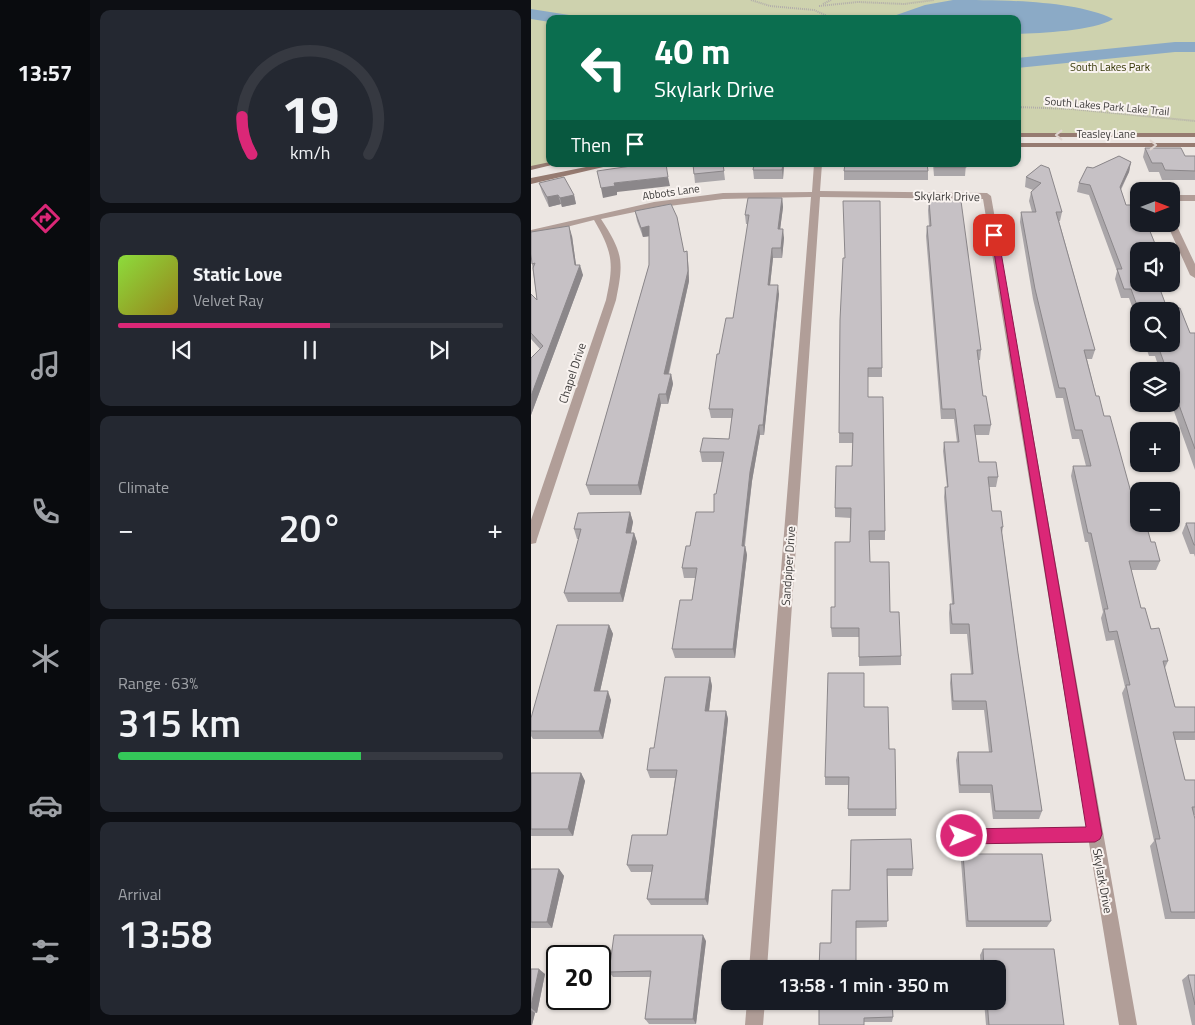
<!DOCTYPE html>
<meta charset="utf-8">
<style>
body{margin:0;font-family:"Titillium Web",sans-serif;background:#242831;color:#f1f3f6;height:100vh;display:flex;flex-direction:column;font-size:19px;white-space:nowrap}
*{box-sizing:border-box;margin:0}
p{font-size:16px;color:#9ea1a6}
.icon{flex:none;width:28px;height:28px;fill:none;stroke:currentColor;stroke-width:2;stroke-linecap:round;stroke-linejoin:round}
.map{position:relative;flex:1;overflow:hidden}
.sheet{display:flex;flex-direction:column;gap:10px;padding:10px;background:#0d0f14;width:441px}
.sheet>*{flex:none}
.banner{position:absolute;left:15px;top:15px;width:475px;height:152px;border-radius:10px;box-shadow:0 1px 4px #0004;background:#0b6e4f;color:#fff;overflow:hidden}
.needle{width:32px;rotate:90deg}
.fabs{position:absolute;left:599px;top:182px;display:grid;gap:10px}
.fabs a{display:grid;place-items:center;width:50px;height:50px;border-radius:10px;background:#171b24;box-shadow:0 1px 4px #0004;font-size:25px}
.speed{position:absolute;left:15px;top:945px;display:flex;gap:10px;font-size:25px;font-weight:700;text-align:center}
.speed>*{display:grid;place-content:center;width:65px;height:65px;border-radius:50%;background:#171b24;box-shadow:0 1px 4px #0004;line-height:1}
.speed .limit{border:2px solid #111;border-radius:8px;background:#fff;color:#111}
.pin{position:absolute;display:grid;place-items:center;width:42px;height:42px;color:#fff;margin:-21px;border-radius:10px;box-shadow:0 2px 8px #0006}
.me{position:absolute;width:55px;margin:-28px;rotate:89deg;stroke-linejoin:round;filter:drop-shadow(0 0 4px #0008)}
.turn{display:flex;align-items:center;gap:18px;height:105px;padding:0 25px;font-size:22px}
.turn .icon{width:65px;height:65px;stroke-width:2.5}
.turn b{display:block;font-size:35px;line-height:42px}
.then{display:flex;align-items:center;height:48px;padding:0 25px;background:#0003;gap:10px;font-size:19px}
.big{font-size:38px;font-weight:600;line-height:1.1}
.sheet .card{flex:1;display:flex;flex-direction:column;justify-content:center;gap:8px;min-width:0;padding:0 18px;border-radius:10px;background:#242831}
.sheet .dial{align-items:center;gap:0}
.dial svg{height:130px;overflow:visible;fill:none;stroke:#363941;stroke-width:7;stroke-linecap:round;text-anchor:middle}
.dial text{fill:#f1f3f6;stroke:none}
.song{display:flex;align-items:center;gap:15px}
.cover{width:60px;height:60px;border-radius:8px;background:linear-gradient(135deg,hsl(90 70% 55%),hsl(50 70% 35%))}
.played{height:5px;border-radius:2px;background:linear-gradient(90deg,#db2777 55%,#363941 55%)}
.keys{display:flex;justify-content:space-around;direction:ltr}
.heat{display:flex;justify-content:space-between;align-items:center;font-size:28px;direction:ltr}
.charge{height:8px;border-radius:4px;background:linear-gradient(90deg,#34c759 63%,#363941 0)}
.trip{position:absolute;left:190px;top:960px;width:285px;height:50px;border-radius:10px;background:#171b24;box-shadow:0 1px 4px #0004;font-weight:600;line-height:50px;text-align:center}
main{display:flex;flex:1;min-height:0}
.dock{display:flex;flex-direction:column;width:90px;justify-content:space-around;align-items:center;background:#090b0e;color:#9ea1a6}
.dock .icon{width:35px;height:35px}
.dock .active{color:#db2777}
.dock b{font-size:22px;color:#f1f3f6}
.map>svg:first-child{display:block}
.green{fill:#ced2ae}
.water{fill:#8baac6}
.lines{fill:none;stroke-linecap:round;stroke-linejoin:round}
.river{fill:#8baac6;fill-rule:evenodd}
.path{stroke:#b2adaa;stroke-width:2;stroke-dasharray:1 1;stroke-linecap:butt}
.lane{fill:#b19e98;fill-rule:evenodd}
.street{fill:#b19e98;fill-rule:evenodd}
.secondary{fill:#967b71;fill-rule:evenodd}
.wall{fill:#aaa6a9}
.shaded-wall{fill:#8b878a}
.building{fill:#c6c1c5;stroke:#8b878a}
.oneway{stroke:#e0d5d0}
.route{fill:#db2777;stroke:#8e194d}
.labels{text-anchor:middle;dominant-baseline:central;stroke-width:4;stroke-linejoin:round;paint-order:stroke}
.far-park-label{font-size:11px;fill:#323403;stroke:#f9f3f0}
.far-street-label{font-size:11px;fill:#3c3a39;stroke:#f9f3f0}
.street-label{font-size:12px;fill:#3c3a39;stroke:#f9f3f0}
</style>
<main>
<nav class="dock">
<b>13:57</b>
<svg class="icon active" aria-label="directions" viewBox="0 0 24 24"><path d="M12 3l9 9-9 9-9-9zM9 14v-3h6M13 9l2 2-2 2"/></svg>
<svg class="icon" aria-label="music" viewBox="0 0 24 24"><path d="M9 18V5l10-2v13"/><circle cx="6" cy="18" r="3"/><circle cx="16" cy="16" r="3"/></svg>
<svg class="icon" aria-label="phone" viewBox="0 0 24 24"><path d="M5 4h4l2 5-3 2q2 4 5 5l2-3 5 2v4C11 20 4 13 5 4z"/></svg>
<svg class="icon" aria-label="climate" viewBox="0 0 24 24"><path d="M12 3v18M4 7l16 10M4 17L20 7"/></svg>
<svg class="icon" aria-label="car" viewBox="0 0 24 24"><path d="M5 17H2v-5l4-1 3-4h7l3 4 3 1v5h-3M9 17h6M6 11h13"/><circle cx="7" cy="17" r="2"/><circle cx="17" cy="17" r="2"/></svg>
<svg class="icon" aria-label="filters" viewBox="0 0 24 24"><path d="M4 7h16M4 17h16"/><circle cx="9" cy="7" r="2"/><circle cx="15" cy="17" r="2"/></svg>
</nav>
<section class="sheet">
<div class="card dial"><svg viewBox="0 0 100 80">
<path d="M14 69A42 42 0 1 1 86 69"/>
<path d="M14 69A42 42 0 0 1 8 46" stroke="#db2777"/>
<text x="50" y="56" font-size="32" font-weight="700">19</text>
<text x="50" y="72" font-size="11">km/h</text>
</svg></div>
<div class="card">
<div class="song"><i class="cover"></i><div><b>Static Love</b><p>Velvet Ray</p></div></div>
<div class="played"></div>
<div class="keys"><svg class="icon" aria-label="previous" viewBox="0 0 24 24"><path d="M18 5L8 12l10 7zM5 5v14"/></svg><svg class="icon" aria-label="pause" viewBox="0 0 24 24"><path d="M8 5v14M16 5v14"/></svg><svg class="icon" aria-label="next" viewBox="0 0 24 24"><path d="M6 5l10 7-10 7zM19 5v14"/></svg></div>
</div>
<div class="card"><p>Climate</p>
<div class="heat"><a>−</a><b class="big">20°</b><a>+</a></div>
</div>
<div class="card"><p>Range · 63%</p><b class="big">315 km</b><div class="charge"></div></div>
<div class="card"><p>Arrival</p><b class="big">13:58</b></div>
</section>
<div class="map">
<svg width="664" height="1025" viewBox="0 0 664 1025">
<rect width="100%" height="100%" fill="#ece6e2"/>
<polygon class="green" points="0,0 664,0 664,134 486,134 486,19 19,19 19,164 24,164 0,169"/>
<path class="water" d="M422,0c47,0 121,0 160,19 -19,12 -72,14 -96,15v-15h-132l40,-14z"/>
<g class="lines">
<g class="river">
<polygon points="0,9 38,15 40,19 19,19 19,22 0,19"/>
<polygon points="644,42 664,42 664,52 644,52 486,68 486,58"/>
</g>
<g class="path">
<polyline points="220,0 239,6 283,10 294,15 293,19"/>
<polyline points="292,4 300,0"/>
<polyline points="288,6 327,2 373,4 403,0"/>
<polyline points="486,107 541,109 664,121"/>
</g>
<polygon class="lane" points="563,827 568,829 570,834 568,839 563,841 431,843 426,841 424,836 426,831 431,829"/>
<g class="street">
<path d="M283,164h8l-2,27 167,2 4,3 146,829h-18l-136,-826 -163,-2 -53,772h-18l62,-772 -88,2 -69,9 -53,11c22,34 23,42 15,81l-79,239 -1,4 -5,1v-24l75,-220c8,-37 7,-47 -12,-80l-63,16v-6l123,-28 69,-9 89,-1z"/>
<rect x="640" y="195" width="24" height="6"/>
<polygon points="640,219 644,222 664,264 664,278 659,275 636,224 640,224"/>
<polygon points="216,1001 234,1001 232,1025 214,1025"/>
</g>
<g class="secondary">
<rect x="486" y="133" width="178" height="4"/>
<rect x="486" y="143" width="178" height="4"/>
<polygon points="19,162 19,164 25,164 0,170 0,166"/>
<polygon points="70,164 85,164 0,184 0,178"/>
</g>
</g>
<g class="wall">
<polygon points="614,148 654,156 664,156 664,180 631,180 628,172 618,172 612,157"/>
<polygon points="588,156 600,162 598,172 590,190 595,205 608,205 608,224 616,224 627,251 608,251 608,284 635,284 633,289 629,289 636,308 649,308 659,333 664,333 664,470 640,403 640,371 629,371 624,356 618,356 614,344 640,344 640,311 608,311 608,326 598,298 590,298 584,279 586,271 558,195 546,192 548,183 556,167 562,168"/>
<polygon points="162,164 192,164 194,180 164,183"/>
<polygon points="253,164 252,179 223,179 222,170"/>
<polygon points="402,164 435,164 434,176 403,176"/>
<polygon points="510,165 531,212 529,221 528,221 564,350 561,359 556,359 565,396 573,416 601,496 620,542 629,561 625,570 600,570 610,608 637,661 634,668 644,707 664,707 664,740 644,740 654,780 664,780 664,815 663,815 664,819 664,919 634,919 619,846 623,841 591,693 594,687 583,640 575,641 570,618 572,612 557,542 554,542 540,476 542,466 555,466 548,439 541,439 532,398 525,398 502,299 489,222 490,212 501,212 498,201 500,192 502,190 494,187 495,177"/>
<rect x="313" y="171" width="84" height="9"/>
<polygon points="8,183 43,195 45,204 31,207 30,204 18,207 11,192"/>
<polygon points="251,198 252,207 249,229 253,238 251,258 242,258 239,285 248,294 233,435 229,435 221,481 214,546 216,555 204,658 144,658 141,649 161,600 164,578 153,578 151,568 159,546 183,512 191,462 171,462 169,452 198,439 201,418 180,418 178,409 188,354 202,318 217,224 215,224 214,215"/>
<polygon points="398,201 450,350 449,360 447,360 452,396 460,425 458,435 444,435 448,462 467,477 465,487 458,487 461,511 472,527 471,533 487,653 511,811 508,819 462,819 459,793 428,793 425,760 427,752 458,752 453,710 421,710 419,683 420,674 440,674 436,634 419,634 418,613 419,604 421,604 413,497 414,487 416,487 412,451 413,442 426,442 423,419 410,419 395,236 396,226 398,226 397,210"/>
<polygon points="104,211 153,252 157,261 158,281 138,374 140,374 142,384 137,404 130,404 110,495 59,495 55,485 118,265 118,236 112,237 106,221"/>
<polygon points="41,236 45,265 52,275 0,415 0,358 9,349 0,339 0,294 6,300 1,264"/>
<polygon points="309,320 351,368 351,377 337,377 337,397 354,531 354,540 338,540 339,562 359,612 370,656 370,665 328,666 328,637 301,637 300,628 304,607 319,542 320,518 304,517 304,508 321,466 322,443 308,443"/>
<polygon points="99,512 102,522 100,533 103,533 106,542 92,602 37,602 33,593 48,539 46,539 43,529"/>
<polygon points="655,523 664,523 664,557 663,554 659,554 651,533"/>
<polygon points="78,625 82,634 69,691 80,700 72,739 2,739 0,736 0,718"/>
<polygon points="179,677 181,686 178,711 195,711 197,719 177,905 120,905 116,899 121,872 100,872 96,865 136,835 144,778 119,778 116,770 123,748"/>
<polygon points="333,707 358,749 365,809 365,816 317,816 317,785 294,785 294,777"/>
<polygon points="0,773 50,773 54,781 42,836 0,836"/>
<polygon points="320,840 382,869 381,876 356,876 356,927 325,928 300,943 319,890"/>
<polygon points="432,854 520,921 516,927 435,927 430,861"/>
<polygon points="0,869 28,869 33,876 21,928 0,928"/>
<polygon points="175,941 165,1024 118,1024 114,1019 120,977 82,977 78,972"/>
<polygon points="452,949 533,1025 455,1025 453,1001 466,1001 466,969 450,969 449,955"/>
<polygon points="0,969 14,974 6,1013 4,1013 1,1025 0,1025"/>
<polygon points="657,975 664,975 664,1025 661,1025 651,980"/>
<polygon points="288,1001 362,1017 361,1022 333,1022"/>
</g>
<g class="shaded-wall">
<polygon points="600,162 598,172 586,196 589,187"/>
<polygon points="252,164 253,164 252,179 251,170"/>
<polygon points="137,177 139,186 86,192 86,195 72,198 70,188 83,183"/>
<polygon points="27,195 30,204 18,207 16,197"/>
<polygon points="43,195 45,204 31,207 29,198"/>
<polygon points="251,198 252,207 248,238 247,229"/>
<polygon points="38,226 41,236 46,272 49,265 52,275 0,415 0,396 44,265"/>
<polygon points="118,226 120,236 112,237 110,228"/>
<polygon points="252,229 253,238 251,258 250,248"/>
<polygon points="241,248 242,258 238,294 237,285"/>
<polygon points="156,251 157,261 158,281 135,384 133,374"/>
<polygon points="247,285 248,294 233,435 232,425"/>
<polygon points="140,374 142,384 137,404 135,394"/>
<polygon points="128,394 130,404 110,495 107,485"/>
<polygon points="228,425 229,435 221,481 212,555 211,546 219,472"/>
<polygon points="99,512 102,522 98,542 95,533"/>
<polygon points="103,533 106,542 92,602 89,593"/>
<polygon points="214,546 216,555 204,658 202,649"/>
<polygon points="78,625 82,634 67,700 63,691"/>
<polygon points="179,677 181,686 177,719 174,711"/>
<polygon points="77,691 80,700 72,739 68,731"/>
<polygon points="195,711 197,719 177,905 174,899"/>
<polygon points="50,773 54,781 42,836 37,829"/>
<polygon points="28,869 33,876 21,928 16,922"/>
<polygon points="172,935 175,941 165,1024 162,1019"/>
<polygon points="8,969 14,974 6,1013 0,1008 0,1006"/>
<polygon points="0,1010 4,1013 1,1025 0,1025"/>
</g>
<g class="building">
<polygon points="614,148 650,148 654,156 664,156 664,171 634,170 631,163 621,163"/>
<polygon points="588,156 600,162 589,187 595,205 608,205 608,224 616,224 627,251 608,251 608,284 627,284 636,308 649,308 659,333 664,333 664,449 640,383 640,371 636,371 627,346 621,346 620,344 640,344 640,311 608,311 600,289 593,289 586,269 591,269 559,185 548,183 556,167 562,168"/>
<polygon points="114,164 135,164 137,177 83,183 84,186 70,188 66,171"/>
<polygon points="162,164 192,164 193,171 163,174"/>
<polygon points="223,164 252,164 251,170 222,170"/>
<polygon points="314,164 396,164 397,171 313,171"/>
<rect x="404" y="164" width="31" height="3"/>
<polygon points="510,165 518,168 531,212 525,212 564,350 553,350 565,396 568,396 573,416 579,416 601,496 607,496 608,524 615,524 620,542 624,542 629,561 598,561 610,608 614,608 620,629 628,628 637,661 632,661 644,707 664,707 664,732 642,732 654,780 664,780 664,807 661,807 664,819 664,912 640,912 624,839 629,839 595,685 599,685 586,631 578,632 573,609 577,609 560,533 557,533 542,466 560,466 551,430 544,430 534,388 528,388 504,289 490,212 505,212 500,192 510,183 495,177"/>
<polygon points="33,177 43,195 29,198 27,195 16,197 8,183"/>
<polygon points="217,198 251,198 247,229 252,229 250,248 241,248 237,285 247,285 232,425 228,425 219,472 211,546 214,546 202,649 141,649 149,600 161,600 166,568 151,568 155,546 159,546 165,512 183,512 183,494 185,494 193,452 169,452 172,438 198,439 202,409 178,409 186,354 188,354 195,318 202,318 218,215 214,215"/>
<polygon points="312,201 349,201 351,368 337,368 337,397 352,397 354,531 338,531 339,562 358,562 359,612 368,612 370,656 328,657 328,628 300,628 300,607 304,607 304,542 319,542 320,508 304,508 305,466 321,466 322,433 308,433 309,320 312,258 314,258"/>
<polygon points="398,201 430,201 450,350 446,350 452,396 455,396 460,425 443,425 448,462 465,462 467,477 457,477 461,511 470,511 472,527 470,527 487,653 511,811 464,811 461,785 429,785 427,752 461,752 455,701 422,701 420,674 442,674 438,624 421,624 419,604 423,604 414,487 417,487 413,442 428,442 424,409 411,409 396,226 400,226"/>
<polygon points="140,204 146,217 153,252 156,251 157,271 133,374 140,374 135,394 128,394 107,485 55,485 118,265 118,226 110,228 104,211"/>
<polygon points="38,226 44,265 49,265 0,396 0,358 12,346 0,333 0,294 6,300 2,268 4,263 1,264 0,254 0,232"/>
<polygon points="99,512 95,533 103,533 89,593 33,593 50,529 43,529 47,513"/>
<polygon points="655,523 664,523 664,545 663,545"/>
<polygon points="26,625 78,625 63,691 77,691 68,731 0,731 0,718"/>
<polygon points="297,673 333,673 333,707 357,707 358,749 364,749 365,809 317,809 318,777 294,777"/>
<polygon points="134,677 179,677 174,711 195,711 174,899 116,899 122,865 96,865 101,835 136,835 146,770 116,770 119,748 123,748"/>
<polygon points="0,773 50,773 37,829 0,829"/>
<polygon points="380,839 382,869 356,869 357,921 325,921 325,969 288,969 289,943 300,943 301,890 319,890 320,840"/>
<polygon points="432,854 511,854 520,921 437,921"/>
<polygon points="0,869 28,869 16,922 0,922"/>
<polygon points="83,935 172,935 162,1019 114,1019 120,971 78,972"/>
<polygon points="452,949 523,949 533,1025 458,1025 456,1001 466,1001 466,969 453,969"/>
<polygon points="0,969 8,969 0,1006"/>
<polygon points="657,975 664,975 664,1005"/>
<polygon points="288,1001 361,1001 362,1017 333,1018 333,1025 288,1025"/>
</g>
<defs><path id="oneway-chevron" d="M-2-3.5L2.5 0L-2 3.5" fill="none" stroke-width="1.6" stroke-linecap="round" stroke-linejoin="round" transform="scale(1.25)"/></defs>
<g class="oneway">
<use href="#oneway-chevron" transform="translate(528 135) rotate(-180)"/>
<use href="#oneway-chevron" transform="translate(622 145)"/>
</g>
<polygon class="route" points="460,233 467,235 571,834 569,839 564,842 431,844 426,841 423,836 426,831 431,829 555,827"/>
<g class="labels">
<g class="far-park-label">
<text x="579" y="67">South Lakes Park</text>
</g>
<g class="far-street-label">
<text transform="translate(576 106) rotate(5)">South Lakes Park Lake Trail</text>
<text x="575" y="134">Teasley Lane</text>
<text transform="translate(140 192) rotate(-8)">Abbots Lane</text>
</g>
<g class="street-label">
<text transform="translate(416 196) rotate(1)">Skylark Drive</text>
<text transform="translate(41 373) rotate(-72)">Chapel Drive</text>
<text transform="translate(257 566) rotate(-86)">Sandpiper Drive</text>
<text transform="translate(572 881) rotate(80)">Skylark Drive</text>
</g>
</g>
</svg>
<div class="fabs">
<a><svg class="needle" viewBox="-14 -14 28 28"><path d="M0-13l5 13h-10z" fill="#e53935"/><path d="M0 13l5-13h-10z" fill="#9ea1a6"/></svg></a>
<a><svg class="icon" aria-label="sound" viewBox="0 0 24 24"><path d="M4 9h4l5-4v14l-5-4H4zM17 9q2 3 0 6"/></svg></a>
<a><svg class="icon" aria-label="search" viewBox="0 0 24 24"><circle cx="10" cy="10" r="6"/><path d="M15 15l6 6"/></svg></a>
<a><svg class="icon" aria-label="layers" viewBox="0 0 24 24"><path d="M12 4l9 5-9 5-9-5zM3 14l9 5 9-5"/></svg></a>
<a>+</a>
<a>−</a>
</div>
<div class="speed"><div class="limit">20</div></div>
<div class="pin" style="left:463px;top:235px;background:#d93025"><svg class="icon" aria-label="arrive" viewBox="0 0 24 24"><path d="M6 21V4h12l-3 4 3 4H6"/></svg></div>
<svg class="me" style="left:431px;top:836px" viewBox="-20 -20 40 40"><circle r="17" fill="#db2777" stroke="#fff" stroke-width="3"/><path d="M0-11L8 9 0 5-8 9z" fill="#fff"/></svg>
<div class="trip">13:58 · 1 min · 350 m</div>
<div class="banner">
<div class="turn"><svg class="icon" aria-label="left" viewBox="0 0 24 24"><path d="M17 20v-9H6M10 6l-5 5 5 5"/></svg><div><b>40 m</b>Skylark Drive</div></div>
<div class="then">Then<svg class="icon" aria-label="arrive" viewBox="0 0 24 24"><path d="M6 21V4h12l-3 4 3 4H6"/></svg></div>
</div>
</div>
</main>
